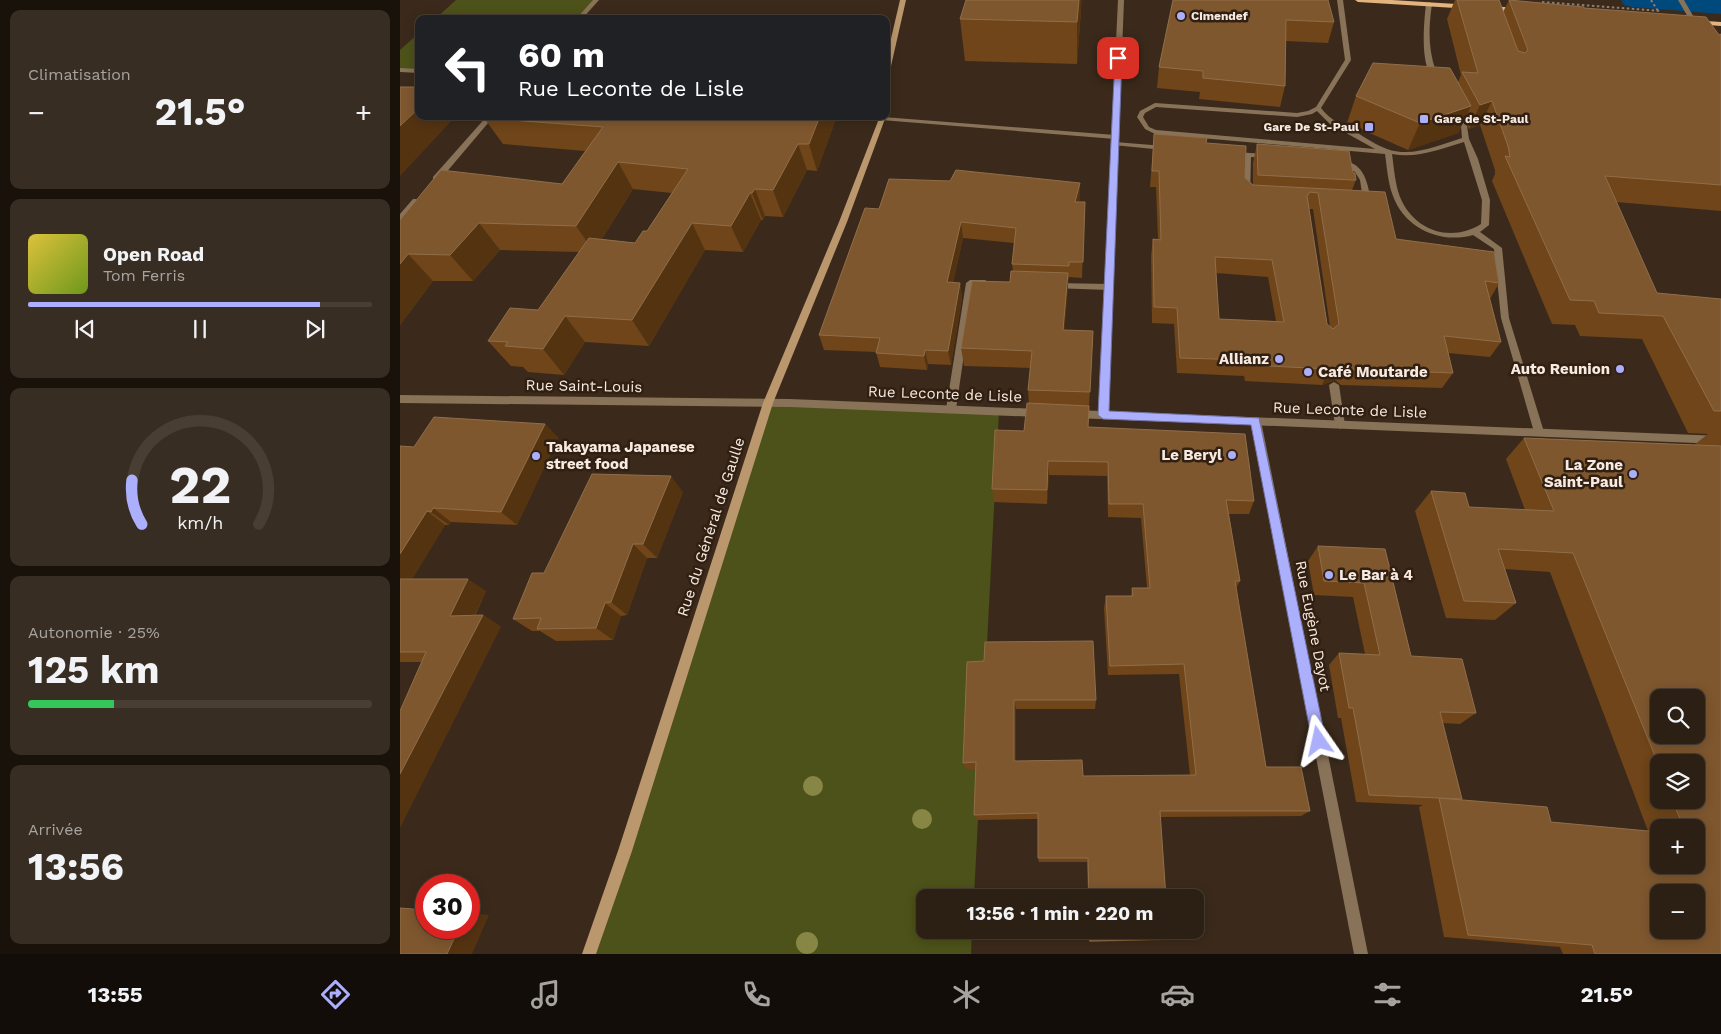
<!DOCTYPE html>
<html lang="fr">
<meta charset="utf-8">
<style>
body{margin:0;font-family:"Work Sans",sans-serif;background:#382d22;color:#f1f3f6;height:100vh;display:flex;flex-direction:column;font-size:19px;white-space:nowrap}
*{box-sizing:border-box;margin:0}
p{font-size:16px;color:#a6a3a0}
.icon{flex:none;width:28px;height:28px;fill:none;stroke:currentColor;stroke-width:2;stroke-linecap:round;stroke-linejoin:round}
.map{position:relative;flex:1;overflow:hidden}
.details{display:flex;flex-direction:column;gap:10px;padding:10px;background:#18120b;width:400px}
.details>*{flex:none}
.guide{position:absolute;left:15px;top:15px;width:475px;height:105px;border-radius:10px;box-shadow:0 2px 12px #0003,0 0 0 1px #483e34;background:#202124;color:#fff;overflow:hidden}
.buttons{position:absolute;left:1250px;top:689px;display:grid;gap:10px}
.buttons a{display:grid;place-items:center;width:55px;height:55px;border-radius:10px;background:#2c2014;box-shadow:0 2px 12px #0003,0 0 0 1px #483e34;font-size:25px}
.speed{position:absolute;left:15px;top:874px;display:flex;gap:10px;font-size:25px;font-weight:700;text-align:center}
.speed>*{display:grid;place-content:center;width:65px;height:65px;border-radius:50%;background:#2c2014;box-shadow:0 2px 12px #0003,0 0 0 1px #483e34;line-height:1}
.speed .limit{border:8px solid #d22;background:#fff;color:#111}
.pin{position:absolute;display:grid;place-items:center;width:42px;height:42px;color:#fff;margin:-21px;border-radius:10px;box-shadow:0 2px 8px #0006}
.me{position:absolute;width:55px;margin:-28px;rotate:349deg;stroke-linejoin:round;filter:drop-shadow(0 0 4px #0008)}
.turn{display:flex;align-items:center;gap:18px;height:105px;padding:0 20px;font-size:22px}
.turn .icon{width:65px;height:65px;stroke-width:2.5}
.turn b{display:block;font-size:35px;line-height:42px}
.big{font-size:38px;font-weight:700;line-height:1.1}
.details .card{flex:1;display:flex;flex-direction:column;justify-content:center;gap:8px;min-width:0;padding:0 18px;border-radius:10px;background:#382d22}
.details .dial{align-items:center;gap:0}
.dial svg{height:130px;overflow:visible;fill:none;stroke:#483e34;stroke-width:7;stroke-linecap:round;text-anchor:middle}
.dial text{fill:#f1f3f6;stroke:none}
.song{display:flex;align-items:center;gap:15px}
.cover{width:60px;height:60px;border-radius:8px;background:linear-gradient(135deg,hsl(50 70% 55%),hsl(80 70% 35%))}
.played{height:5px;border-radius:2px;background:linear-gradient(90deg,#acaffb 85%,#483e34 85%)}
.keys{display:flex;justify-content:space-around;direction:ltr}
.heat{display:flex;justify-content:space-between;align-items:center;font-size:28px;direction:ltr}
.charge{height:8px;border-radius:4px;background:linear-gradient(90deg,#34c759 25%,#483e34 0)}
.trip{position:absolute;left:516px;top:889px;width:288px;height:50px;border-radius:10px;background:#2c2014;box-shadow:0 2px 12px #0003,0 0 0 1px #483e34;font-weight:700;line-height:50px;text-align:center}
.tab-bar{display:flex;height:80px;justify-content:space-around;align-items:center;background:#120d08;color:#a6a3a0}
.tab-bar .icon{width:35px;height:35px}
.tab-bar .selected{color:#acaffb}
.tab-bar b{font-size:22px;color:#f1f3f6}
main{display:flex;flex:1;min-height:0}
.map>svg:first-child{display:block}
.green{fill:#4c5219}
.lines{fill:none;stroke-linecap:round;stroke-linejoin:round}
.canal{fill:#00497c;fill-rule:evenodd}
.path{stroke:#8c7e71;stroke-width:2;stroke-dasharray:2.5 2.5;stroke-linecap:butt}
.service{fill:#887258;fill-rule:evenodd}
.pedestrian{fill:#887258;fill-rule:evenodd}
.minor{fill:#887258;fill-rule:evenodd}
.tertiary{fill:#887258;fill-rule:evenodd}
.secondary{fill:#bb976d;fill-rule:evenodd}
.primary{fill:#e3b47d;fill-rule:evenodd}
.tree{fill:#878644}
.wall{fill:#6f4519;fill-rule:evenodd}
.shaded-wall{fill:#543311}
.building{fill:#7e572f;stroke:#906e4a;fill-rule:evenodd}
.route{fill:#acaffb;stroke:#7072a3}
.poi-dot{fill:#acaffb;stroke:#312012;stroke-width:2}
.labels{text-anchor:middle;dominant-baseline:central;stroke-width:5;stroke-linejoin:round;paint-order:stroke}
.far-poi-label{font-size:12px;font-weight:bold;fill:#f6eae1;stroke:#312012;text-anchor:start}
.poi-label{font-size:15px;font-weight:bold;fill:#f6eae1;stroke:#312012;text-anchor:end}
.street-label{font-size:15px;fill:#f6eae1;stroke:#312012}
</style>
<main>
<section class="details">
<div class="card"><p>Climatisation</p>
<div class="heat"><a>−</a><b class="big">21.5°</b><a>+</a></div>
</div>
<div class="card">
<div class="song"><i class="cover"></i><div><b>Open Road</b><p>Tom Ferris</p></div></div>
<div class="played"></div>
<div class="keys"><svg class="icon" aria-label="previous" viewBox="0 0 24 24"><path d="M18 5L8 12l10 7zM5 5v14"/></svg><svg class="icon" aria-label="pause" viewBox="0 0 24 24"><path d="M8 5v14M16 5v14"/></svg><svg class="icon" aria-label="next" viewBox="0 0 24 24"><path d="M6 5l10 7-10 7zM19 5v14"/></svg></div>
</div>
<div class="card dial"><svg viewBox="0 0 100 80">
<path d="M14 69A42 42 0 1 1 86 69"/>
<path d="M14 69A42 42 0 0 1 8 42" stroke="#acaffb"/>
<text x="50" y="56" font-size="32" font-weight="700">22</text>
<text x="50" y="72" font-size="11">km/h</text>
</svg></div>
<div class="card"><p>Autonomie · 25%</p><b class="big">125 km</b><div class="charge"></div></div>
<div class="card"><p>Arrivée</p><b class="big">13:56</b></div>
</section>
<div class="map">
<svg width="1321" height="954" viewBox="0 0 1321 954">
<rect width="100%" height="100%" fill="#3b2a1b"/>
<g class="green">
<polygon points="56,0 196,0 179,19 35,19"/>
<polygon points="19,33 19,71 0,70 0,50"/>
<polygon points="368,403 599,411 574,897 525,898 525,930 572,930 571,954 189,954"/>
</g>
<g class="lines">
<polygon class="canal" points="1221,0 1321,0 1321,14 1232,7 1224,5"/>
<g class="path">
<polyline points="1251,0 1258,11"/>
<polyline points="1142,2 1261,11"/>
</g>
<g class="service">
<path d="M937,0h6l8,60 -30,48c9,12 22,18 35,24 10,6 20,13 31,17 25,9 52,-4 75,-11l-1,-12 -8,-13 1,-1h4l9,14 2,13 9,20 12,41 -1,25 -9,7 22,16 7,70 35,114 -2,3h-6l-2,-3 -33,-114 -7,-69 -21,-14c-32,9 -68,-6 -80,-39 -5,-13 -6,-28 -8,-42l-230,-20 -10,-5 -8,-12 3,-6 15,-8 142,10 11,-2 8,-4 29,-47zM756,107l141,10 15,-3 5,-3 13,13 45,25 -219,-19 -7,-3 -6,-10 2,-4zM1064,142l18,58 -1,24c-30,19 -67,7 -81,-27 -5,-13 -6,-29 -8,-43 25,5 48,-5 72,-12z"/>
<path d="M1029,2l3,2c-4,26 -4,50 7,75l-3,2c-17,-11 -12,-59 -10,-77z"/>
<polygon points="483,117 715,135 718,137 715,139 481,120 480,119"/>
<polygon points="715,142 764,146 767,148 764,150 713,145 712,144"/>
<polygon points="834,152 866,154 870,156 866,158 851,157 850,196 844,196 843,194 844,157 832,155 831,154"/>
<path d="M935,161c28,-2 32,18 36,40l-7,3 -4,-2 3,-2 -3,-20 -5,-8 -10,-6 -10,-1z"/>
<polygon points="570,280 585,280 589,283 585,286 574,286 556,409 551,413 546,409 566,283"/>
<polygon points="655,283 709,284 713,287 709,290 652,288 652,284"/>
<polygon points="934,382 939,385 945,425 940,429 935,425 929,385"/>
</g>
<polygon class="pedestrian" points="0,68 19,69 19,73 0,72"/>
<g class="minor">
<polygon points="718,0 724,0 708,415 703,419 698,415"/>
<polygon points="856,417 861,421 968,954 954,954 851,421"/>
</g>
<g class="tertiary">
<polygon points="193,0 199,0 182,19 176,19"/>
<polygon points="1278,0 1284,0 1300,28 1299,29 1295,29"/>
<polygon points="87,116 94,116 39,181 33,181 33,177"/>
<polygon points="13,199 16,199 20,201 3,221 0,221 0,214"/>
<polygon points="0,395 390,399 638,409 643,413 638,417 390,407 0,403"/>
<polygon points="675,410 1321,436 1321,444 675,418 670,414"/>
</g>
<g class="secondary">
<polygon points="500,0 506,0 491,66 489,86 486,88 486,60"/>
<polygon points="480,116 486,116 447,222 373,403 232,851 196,954 182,954 218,851 363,403 439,222"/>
</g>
<g class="primary">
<polygon points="955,0 992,0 1120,8 1124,10 1120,12 958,2"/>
<polygon points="1292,20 1321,22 1321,26 1295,24 1292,24"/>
</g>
</g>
<g class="tree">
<circle cx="413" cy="786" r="10"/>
<circle cx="522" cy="819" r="10"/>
<circle cx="407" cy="943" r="11"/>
</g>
<g class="wall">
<polygon points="773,0 934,22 928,43 886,41 885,86 880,107 799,99 800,92 757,88 759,67"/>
<path d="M1055,0h44l4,12 6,-12 75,8 135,27 2,-1v177l-105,-9 41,91 64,6v655h-158l-3,-7 -116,-10 -25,-130 4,-2 -67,-3 -15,-84h-3l-9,-53 10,-12 26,1 -12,-57 -39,-2 -6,-34 10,-15 67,3 26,107 65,57 -16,11 -18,-1 20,76 -2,1 91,22 97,9 -98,-259 -45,-3 11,34 -21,17 -49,-2 -31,-107 16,-20 38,16 56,3 -19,-51 18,-21 170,7 14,-11 -20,-1 -46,-94 -62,-3 -5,-11 -23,-1 -60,-143 3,-7v-4l-15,-45 -11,4 -5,-8 -6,12 -50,17 -61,-27 9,-27 102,-14 3,-7 -14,-56zM1259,762l37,38h-37zM1259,828h37l-37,37z"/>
<polygon points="681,10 677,64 565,61 560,19"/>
<path d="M437,116l-20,55 -10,-1 -24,47 -18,-1 -2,4h-2l-18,32 -38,-2 -56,96 -64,-4 -21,33 -36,-3 -5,-5 -12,-1 -23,-25 50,-31 41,-58 -79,-2 -27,31h-40l-33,44v-105l162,-36 23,-33 -82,-7 -19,-26zM233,189l39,4 -25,38 -12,12 -33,-4z"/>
<path d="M754,134l52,9 47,42v-22l4,-19 96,29 3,7 -4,10 44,49 103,44 -9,16 11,43 -11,15 -42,-4 5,20 -11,15 -101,-3 -6,-5 -13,5 -77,-4 -1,-5 -67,-3 -3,-49 -22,-1 -1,-67 2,-17h5l-2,-52h-6zM909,209h4l17,118 -3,-3zM816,273l52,4 8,44 -57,-2z"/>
<polygon points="680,198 679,202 685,202 682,278 669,277 668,281 664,330 693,331 688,427 854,501 849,514 829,514 840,581 836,588 866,767 910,811 901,816 760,817 766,898 688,898 687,862 639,862 638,858 638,819 577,820 574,815 576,769 566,770 563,763 567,662 696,700 695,709 616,709 616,761 683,776 790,775 779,674 708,675 704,608 706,596 731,596 732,588 747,588 741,518 708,517 707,476 649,475 647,504 594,502 592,489 624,431 629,404 628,390 631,368 564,366 561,348 610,282 613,271 612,264 614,243 563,238 553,283 560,283 562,298 551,365 528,364 527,370 480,367 476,352 424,350 419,335 479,209"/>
<polygon points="145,424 158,438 117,525 51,522 49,525 45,525 12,579 86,591 75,616 83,615 101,627 22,662 0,662 0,446 14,447"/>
<polygon points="283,492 257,558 247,558 227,615 221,616 213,640 156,641 140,631 132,631 113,619"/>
<polygon points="688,930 769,930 770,939 765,940 689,942"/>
</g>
<g class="shaded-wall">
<polygon points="679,0 682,0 681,10 677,64 677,22"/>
<polygon points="1092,101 1080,125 1069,129 1080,105"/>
<polygon points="1071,106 1058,133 1008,150 1020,123"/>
<polygon points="19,108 19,116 56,116 0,176 0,126"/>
<polygon points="420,116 437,116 417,171 409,144"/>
<polygon points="398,144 407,170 383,217 373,190"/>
<polygon points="218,162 233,189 194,252 176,226"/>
<polygon points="680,183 680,198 675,217 675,202"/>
<polygon points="355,189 365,216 363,220 352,193"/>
<polygon points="350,193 361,220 343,252 331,226"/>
<polygon points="561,222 563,238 550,297 547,282"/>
<polygon points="79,223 100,250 73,281 50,255"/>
<polygon points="292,223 305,250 249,346 232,320"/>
<polygon points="8,254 33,281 0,325 0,264"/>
<polygon points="668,273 668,291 663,347 663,330"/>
<polygon points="560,283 562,298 551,365 548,351"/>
<polygon points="165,316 185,342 164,375 143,349"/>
<polygon points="525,350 528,364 527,370 524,356"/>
<polygon points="942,365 935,380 922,385 929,369"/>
<polygon points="145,424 158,438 117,525 101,512"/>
<polygon points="648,461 649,475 647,504 647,490"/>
<polygon points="271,476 283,492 257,558 243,544"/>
<polygon points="33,508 51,522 49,525 31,512"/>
<polygon points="27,511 45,525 5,591 0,588 0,554"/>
<polygon points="233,544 247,558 227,615 211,602"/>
<polygon points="68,579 86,591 69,627 50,616"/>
<polygon points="205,603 221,616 213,640 196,628"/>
<polygon points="83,615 101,627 0,828 0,774"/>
<polygon points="614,700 616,709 616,769 614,761"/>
<polygon points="69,913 89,915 72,954 47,954 59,928 69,928"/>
</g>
<g class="building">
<polygon points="566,0 679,0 677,22 560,19"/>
<polygon points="773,0 928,0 934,22 886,20 885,86 803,78 803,71 759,67"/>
<polygon points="1057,0 1099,0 1118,51 1125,53 1128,50 1109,0 1184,7 1184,8 1306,17 1319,35 1321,34 1321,185 1205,176 1257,293 1321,299 1321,411 1314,411 1263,316 1199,313 1194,301 1170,300 1105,156 1110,157 1108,146 1092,101 1080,105 1062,72 1078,73"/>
<polygon points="973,63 1050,68 1071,106 1020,123 956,96"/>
<polygon points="0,87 19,87 19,108 0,126"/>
<polygon points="86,116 420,116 409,144 398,144 373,190 355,189 352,193 350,193 331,226 292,223 232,320 165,316 143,349 105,346 108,342 88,341 110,308 138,310 189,238 235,243 243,231 247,231 288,169 218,162 176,226 79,223 50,255 8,254 0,264 0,220 41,170 162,184 203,127 84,118"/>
<path d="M754,134l53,4 -1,5 40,3 -1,32 8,7 132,7 11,47 98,13 5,31 -14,-2 16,61 -57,-6 9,37 -105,-4 -6,-4 -13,4 -80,-4v-5l-69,-2 -3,-50 -23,-1 -1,-68 8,1 -2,-69h-7zM910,192l8,1 21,131 -6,5 -6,-5 -20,-128zM815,257l57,3 12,62 -65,-3z"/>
<polygon points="857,144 949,151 953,173 955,173 956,180 952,180 858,175"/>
<polygon points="556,170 680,183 675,202 685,202 683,262 669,262 669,266 612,264 616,228 561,222 547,282 560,283 548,351 525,350 524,356 476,353 480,338 419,335 465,208 479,209 489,179 550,181"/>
<polygon points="611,271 668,273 663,330 693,331 690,392 628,390 632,351 561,348 572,281 610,282"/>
<polygon points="627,403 689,406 688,427 845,434 854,501 826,500 840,581 835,581 866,767 901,767 910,811 760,811 766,898 689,898 688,858 638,858 638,813 574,815 576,762 563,763 567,662 584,661 585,642 693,641 696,700 614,700 614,761 682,760 683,776 796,775 784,664 710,666 706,596 733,596 732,588 750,588 743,504 709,504 708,462 648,461 647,490 592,489 595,430 624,431"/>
<polygon points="34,417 145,424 101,512 33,508 31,512 27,511 0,554 0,446 14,447"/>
<path d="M1124,438l197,8v508h-126l-3,-9 -124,-10 -29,-137 108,9 4,15 108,10v33h37v-37h-12l-12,-28h24v-38h-37v4l-86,-213 -75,-4 18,54 -52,-2 -33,-110 34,2 4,14 85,4zM1259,698h37v37h-37zM1259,892h37v38h-37z"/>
<polygon points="192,474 271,476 243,544 233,544 211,602 205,603 196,628 137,629 141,618 113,619 132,573 144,573"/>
<polygon points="918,546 985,549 1011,656 1062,659 1076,713 1040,712 1062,799 969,795 953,708 949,708 939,653 980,655 964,583 924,581"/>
<polygon points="0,579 68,579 50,616 83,615 0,774 0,711 26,652 0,652"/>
<polygon points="0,908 26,910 26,928 59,928 47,954 0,954"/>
<polygon points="690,930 769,930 770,939 690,941"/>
</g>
<polygon class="route" points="718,56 722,58 709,411 859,418 926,741 924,746 919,748 914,746 912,741 851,425 703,419 698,415 715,58"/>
<g class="poi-dot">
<circle cx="781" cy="16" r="5"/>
<rect x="1019" y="114" width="10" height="10" rx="2.5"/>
<rect x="964" y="122" width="10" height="10" rx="2.5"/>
<circle cx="879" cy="359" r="5"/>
<circle cx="1220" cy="369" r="5"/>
<circle cx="908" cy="372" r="5"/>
<circle cx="832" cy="455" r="5"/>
<circle cx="136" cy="456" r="5"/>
<circle cx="1233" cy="474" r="5"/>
<circle cx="929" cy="575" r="5"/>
</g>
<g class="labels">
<g class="far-poi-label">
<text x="791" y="16">Cimendef</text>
<text x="1034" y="119">Gare de St-Paul</text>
<text x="959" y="127" text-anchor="end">Gare De St-Paul</text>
</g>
<g class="poi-label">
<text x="869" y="359">Allianz</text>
<text x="1210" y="369">Auto Reunion</text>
<text x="918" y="372" text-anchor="start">Café Moutarde</text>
<text x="146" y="447" text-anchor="start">Takayama Japanese<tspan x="146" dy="17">street food</tspan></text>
<text x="822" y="455">Le Beryl</text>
<text x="1223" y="465">La Zone<tspan x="1223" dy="17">Saint-Paul</tspan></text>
<text x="939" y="575" text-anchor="start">Le Bar à 4</text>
</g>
<g class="street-label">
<text transform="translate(184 386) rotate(1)">Rue Saint-Louis</text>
<text transform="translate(545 394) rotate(2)">Rue Leconte de Lisle</text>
<text transform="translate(950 410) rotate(2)">Rue Leconte de Lisle</text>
<text transform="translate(311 527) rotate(-72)">Rue du Général de Gaulle</text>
<text transform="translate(913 626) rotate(79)">Rue Eugène Dayot</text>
</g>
</g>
</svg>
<div class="buttons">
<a><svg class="icon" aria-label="search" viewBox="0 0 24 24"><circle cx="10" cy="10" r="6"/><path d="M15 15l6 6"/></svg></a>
<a><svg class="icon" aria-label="layers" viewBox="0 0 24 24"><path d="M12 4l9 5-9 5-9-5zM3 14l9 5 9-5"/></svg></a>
<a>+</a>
<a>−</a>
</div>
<div class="speed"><div class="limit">30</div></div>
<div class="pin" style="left:718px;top:58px;background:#d93025"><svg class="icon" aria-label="arrive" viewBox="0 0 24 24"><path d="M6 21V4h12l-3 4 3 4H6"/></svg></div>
<svg class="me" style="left:919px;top:741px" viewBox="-20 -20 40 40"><path d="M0-17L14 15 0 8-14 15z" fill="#acaffb" stroke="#fff" stroke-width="4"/></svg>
<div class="trip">13:56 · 1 min · 220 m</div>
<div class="guide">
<div class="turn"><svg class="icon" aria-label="left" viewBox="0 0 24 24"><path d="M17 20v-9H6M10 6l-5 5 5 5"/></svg><div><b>60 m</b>Rue Leconte de Lisle</div></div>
</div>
</div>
</main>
<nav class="tab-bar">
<b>13:55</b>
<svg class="icon selected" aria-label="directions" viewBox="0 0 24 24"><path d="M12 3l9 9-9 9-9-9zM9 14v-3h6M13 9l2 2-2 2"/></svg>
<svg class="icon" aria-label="music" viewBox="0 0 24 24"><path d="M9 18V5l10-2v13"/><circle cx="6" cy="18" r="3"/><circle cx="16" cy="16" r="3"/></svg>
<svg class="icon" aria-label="phone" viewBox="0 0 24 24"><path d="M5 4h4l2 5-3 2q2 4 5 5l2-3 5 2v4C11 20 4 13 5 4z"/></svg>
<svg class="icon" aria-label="climate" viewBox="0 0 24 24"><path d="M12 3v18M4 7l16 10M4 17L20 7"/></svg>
<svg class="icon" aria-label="car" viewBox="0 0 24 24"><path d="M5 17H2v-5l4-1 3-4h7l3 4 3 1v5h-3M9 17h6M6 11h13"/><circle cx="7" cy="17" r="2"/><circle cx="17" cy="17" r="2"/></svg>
<svg class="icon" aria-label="filters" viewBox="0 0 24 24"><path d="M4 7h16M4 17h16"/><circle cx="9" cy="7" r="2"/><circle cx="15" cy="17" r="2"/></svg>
<b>21.5°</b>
</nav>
